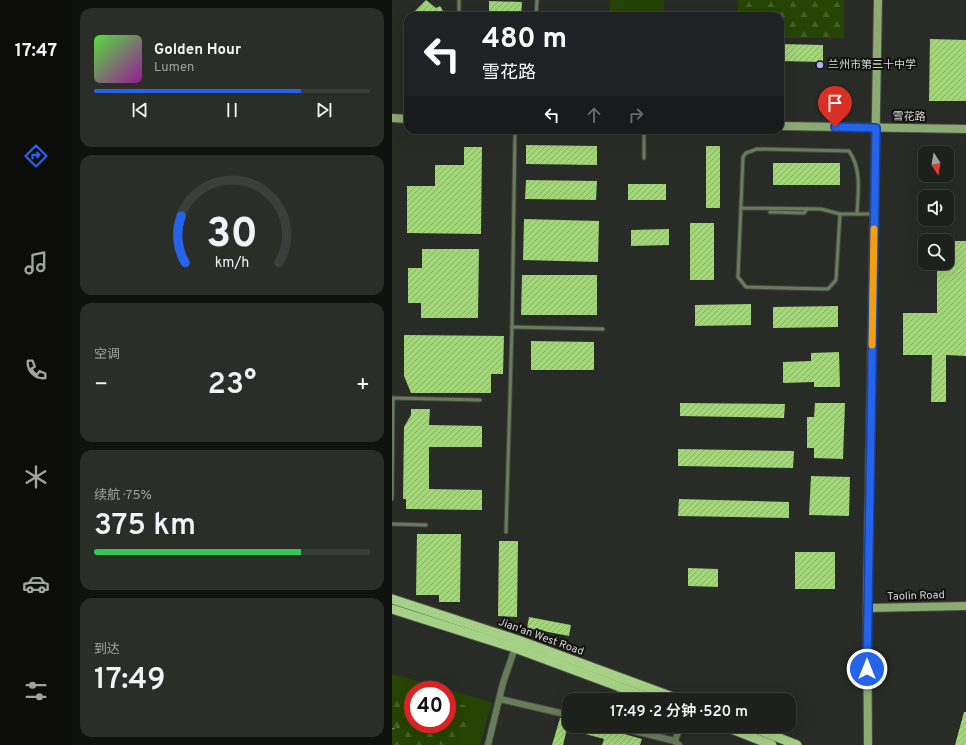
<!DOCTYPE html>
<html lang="zh">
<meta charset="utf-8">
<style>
body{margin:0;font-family:Overpass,"Noto Sans SC",sans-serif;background:#2b2d29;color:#f1f3f6;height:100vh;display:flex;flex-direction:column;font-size:15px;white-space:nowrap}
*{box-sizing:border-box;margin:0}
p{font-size:13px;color:#a1a3a3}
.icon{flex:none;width:22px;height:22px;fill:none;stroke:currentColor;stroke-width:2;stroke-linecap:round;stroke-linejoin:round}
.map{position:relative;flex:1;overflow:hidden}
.details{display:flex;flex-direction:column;gap:8px;padding:8px;background:#10120f;width:320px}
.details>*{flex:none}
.banner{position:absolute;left:12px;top:12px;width:380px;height:122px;border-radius:12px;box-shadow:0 4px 16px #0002,0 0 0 1px #3c3e3b;background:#202124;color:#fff;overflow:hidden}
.needle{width:26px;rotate:169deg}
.buttons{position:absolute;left:526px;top:146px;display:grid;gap:8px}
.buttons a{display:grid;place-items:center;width:36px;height:36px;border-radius:8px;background:#1e201c;box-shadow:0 4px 16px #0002,0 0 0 1px #3c3e3b;font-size:20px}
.speed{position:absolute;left:12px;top:681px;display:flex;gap:8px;font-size:20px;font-weight:700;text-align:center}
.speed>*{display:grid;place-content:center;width:52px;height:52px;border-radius:50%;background:#1e201c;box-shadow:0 4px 16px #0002,0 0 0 1px #3c3e3b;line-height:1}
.speed .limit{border:6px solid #d22;background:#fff;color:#111}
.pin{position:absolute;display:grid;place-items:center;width:34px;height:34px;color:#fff;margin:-41px -17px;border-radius:50% 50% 50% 0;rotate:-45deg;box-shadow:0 0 4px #0007}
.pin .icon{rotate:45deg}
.me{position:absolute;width:44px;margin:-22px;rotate:0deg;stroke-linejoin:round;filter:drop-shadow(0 0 3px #0008)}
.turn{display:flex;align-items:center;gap:14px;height:84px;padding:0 12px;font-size:18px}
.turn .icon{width:52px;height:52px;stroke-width:2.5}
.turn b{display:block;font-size:28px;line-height:34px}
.lanes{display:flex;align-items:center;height:38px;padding:0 12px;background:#0003;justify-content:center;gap:20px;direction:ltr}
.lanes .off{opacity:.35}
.big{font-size:30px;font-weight:600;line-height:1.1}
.details .card{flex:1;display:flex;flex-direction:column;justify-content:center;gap:6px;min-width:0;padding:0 14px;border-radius:12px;background:#2b2d29}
.details .dial{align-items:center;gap:0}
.dial svg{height:104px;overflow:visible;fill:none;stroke:#3c3e3b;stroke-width:7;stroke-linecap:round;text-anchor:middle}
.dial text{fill:#f1f3f6;stroke:none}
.song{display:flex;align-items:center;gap:12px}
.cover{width:48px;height:48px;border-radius:6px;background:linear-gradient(135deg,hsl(110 70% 55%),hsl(300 70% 35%))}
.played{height:4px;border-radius:2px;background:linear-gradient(90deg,#2563eb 75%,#3c3e3b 75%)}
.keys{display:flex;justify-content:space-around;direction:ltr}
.heat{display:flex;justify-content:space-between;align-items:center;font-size:22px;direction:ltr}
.charge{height:6px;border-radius:3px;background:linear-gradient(90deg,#34c759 75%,#3c3e3b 0)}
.trip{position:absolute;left:170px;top:693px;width:234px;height:40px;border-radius:12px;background:#1e201c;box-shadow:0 4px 16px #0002,0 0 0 1px #3c3e3b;font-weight:600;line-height:40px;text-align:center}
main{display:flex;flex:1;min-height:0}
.dock{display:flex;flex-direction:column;width:72px;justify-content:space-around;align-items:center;background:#0c0d0b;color:#a1a3a3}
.dock .icon{width:28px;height:28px}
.dock .active{color:#2563eb}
.dock b{font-size:18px;color:#f1f3f6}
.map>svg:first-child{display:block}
.green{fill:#264403;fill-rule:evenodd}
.forest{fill:url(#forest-firs)}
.building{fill:url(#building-hatch)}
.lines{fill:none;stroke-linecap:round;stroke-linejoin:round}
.lane-casing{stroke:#444742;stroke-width:5}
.street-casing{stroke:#444742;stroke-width:8}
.secondary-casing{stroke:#444742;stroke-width:10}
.primary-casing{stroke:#444742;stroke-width:11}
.path{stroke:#767874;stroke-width:1.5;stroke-dasharray:3 2;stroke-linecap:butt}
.lane{stroke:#687c59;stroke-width:3}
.street{stroke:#687c59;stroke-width:6}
.secondary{stroke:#8bab72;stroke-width:8}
.primary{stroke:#a5d085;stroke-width:9}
.route-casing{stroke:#184099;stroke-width:10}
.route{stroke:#2563eb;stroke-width:7}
.slow{stroke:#f59e0b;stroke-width:7}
.poi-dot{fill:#adaffb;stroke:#121311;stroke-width:1.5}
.labels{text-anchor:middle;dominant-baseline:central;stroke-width:4;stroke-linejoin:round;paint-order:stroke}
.poi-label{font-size:11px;fill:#d6d8d4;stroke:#121311;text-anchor:start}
.street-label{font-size:11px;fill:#d6d8d4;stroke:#121311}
</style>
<main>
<nav class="dock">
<b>17:47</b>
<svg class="icon active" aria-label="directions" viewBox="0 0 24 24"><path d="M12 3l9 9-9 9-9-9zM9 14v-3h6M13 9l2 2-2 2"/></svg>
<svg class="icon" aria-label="music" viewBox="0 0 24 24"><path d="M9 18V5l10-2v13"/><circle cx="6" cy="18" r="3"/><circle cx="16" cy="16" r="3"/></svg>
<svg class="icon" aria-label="phone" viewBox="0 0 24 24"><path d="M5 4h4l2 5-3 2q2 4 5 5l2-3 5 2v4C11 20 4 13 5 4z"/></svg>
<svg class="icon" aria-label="climate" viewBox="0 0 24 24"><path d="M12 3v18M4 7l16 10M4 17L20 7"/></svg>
<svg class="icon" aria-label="car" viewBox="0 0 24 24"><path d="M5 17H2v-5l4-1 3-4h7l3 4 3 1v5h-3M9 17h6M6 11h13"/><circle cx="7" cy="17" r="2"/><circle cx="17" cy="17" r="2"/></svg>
<svg class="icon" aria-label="filters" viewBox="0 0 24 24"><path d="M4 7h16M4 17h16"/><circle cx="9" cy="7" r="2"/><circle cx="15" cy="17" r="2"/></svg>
</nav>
<section class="details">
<div class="card">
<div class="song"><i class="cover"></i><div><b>Golden Hour</b><p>Lumen</p></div></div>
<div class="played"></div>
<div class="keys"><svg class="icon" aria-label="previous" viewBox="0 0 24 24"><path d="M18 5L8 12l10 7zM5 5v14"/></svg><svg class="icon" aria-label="pause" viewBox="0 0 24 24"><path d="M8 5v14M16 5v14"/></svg><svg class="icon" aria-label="next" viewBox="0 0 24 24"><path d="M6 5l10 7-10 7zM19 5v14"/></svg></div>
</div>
<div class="card dial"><svg viewBox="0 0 100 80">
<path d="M14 69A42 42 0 1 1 86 69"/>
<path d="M14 69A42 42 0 0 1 11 33" stroke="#2563eb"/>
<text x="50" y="56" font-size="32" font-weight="700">30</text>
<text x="50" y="72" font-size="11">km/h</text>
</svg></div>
<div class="card"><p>空调</p>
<div class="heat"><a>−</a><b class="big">23°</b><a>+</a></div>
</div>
<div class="card"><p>续航 · 75%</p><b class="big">375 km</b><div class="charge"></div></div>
<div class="card"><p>到达</p><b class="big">17:49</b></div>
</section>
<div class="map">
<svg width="574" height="745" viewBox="0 0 574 745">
<defs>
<pattern id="forest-firs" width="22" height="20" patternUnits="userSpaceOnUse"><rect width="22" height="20" fill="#264403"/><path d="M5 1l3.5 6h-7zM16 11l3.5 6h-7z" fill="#455e27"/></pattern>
<pattern id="building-hatch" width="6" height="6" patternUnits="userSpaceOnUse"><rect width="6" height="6" fill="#a3d57b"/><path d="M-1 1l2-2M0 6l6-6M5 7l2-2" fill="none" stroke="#8ab06c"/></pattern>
</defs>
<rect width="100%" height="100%" fill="#282b26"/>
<g class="green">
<rect x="218" y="0" width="54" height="16"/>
<path d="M0,674l100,28 -12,43h-88zM21,690h34v34h-34z"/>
</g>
<g class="forest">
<polygon points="346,0 452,0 452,38 388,38 388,16 346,16"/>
<polygon points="0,686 21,691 21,724 55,724 55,701 80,707 69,745 0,745"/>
</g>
<g class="building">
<polygon points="34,0 44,8 48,6 53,14 49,16 28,16 23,11"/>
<polygon points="97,1 130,2 129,16 97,16"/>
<polygon points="538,39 574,40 574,101 537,101"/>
<polygon points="388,44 431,45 431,62 388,61"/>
<polygon points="134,145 205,146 205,165 134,164"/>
<rect x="314" y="146" width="14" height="62"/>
<polygon points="72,147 90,147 89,234 15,233 15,186 43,186 43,165 72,165"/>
<rect x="381" y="163" width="67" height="22"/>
<polygon points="134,180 205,181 204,200 133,199"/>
<rect x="236" y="184" width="38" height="16"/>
<polygon points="132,219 207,221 206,262 131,260"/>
<rect x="298" y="223" width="24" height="57"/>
<polygon points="277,229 277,245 239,246 239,230"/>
<polygon points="555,241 574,241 574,356 554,355 554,402 539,402 540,355 511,355 511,313 545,313 545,263 555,263"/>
<polygon points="30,249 87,249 86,318 29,318 29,303 16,303 16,268 30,268"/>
<polygon points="130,275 205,275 205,315 129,315"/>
<polygon points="359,304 359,325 303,326 303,305"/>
<polygon points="446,306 446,327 381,328 381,307"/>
<polygon points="12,335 112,336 111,374 99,374 99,393 19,393 12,376"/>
<polygon points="139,341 202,342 202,370 139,370"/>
<polygon points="447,352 448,387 422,387 422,382 391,383 391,362 419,361 419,353"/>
<polygon points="288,403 393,404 392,418 288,416"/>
<polygon points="423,403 453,403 451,459 422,458 422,448 415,448 415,417 422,417"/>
<polygon points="19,409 38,409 37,425 90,426 90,447 37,447 37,489 90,490 90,510 14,509 14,499 11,499 12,427 19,415"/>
<polygon points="286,449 402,451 401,468 286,466"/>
<polygon points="419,476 458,477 457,516 417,515"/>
<polygon points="287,499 397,502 397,518 286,516"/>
<polygon points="25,534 69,534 68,602 47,602 47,595 24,595"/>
<polygon points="107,541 126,541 125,617 106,616"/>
<rect x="403" y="552" width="40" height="37"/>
<polygon points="296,568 326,569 326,587 296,586"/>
<polygon points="137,617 179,625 177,636 135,628"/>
<polygon points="572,712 574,712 574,745 563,745"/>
<polygon points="168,718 177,719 177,726 204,726 250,739 248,745 210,745 212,739 175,729 171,745 160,745"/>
</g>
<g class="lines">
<defs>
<g id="lane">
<polyline points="67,16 67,0"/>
<polyline points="144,16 145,0"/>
<polyline points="252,130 252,158"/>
<path d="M349,208l80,1 19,5h17c1,-21 5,-45 -8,-63l-92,-2 -11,4 -3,4 -5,120 8,10 82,2 8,-9 4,-66"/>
<polyline points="378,212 412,213 415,209"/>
<polyline points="465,214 481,214"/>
<polyline points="120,327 211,329"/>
<polyline points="0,398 88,400"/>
<polyline points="0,499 1,398"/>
<polyline points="0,524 34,525"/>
<polyline points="114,532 120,327 123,130"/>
<polyline points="223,700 228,689"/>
</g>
<g id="street">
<polyline points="108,699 177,715"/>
<polyline points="222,726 283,741"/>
<polyline points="96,745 111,683 124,645"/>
<polyline points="287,745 283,741 288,726"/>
</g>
<g id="secondary">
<polyline points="0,118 16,119"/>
<polyline points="388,126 574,129"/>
<polyline points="475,608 574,606"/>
<polyline points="476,745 475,608 486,0"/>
</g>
<g id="primary">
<polyline points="0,599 126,640 289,700"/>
<polyline points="0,609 123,648 263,700"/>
<polyline points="332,726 380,745"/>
<polyline points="357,726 405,745"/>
</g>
</defs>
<use href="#lane" class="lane-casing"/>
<use href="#street" class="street-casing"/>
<use href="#secondary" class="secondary-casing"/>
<use href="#primary" class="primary-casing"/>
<polyline class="path" points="0,729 7,727"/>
<use href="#lane" class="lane"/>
<use href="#street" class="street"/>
<use href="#secondary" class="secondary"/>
<use href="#primary" class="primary"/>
</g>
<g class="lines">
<defs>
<polyline id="route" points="443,127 484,128 475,669"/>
</defs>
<use href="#route" class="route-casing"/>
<use href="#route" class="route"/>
<polyline class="slow" points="480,345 482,229"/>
</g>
<circle class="poi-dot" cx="428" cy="65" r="4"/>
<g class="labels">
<g class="poi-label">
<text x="436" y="65">兰州市第二十中学</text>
</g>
<g class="street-label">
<text transform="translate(517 117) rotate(1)">雪花路</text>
<text transform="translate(524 596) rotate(-2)">Taolin Road</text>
<text transform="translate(149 637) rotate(20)">Jian'an West Road</text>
</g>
</g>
</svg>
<div class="buttons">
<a><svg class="needle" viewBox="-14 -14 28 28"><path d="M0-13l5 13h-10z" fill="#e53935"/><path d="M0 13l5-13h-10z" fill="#a1a3a3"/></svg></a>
<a><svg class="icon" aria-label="sound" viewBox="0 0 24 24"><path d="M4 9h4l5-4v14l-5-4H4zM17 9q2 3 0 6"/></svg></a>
<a><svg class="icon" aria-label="search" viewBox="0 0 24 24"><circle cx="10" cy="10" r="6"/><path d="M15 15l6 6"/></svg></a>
</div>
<div class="speed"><div class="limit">40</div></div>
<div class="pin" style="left:443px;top:127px;background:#d93025"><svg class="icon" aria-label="arrive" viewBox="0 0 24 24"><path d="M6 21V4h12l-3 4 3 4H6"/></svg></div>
<svg class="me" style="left:475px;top:669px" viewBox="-20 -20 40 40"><circle r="17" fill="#2563eb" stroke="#fff" stroke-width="3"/><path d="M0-11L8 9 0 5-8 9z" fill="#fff"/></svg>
<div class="trip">17:49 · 2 分钟 · 520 m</div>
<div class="banner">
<div class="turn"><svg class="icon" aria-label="left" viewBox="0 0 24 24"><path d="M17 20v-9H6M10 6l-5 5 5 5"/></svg><div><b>480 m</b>雪花路</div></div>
<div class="lanes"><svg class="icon" aria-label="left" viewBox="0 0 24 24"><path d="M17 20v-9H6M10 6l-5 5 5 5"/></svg><svg class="icon off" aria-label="ahead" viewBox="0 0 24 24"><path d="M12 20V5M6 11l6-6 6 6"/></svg><svg class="icon off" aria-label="right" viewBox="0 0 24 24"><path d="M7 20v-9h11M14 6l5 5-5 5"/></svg></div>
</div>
</div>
</main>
